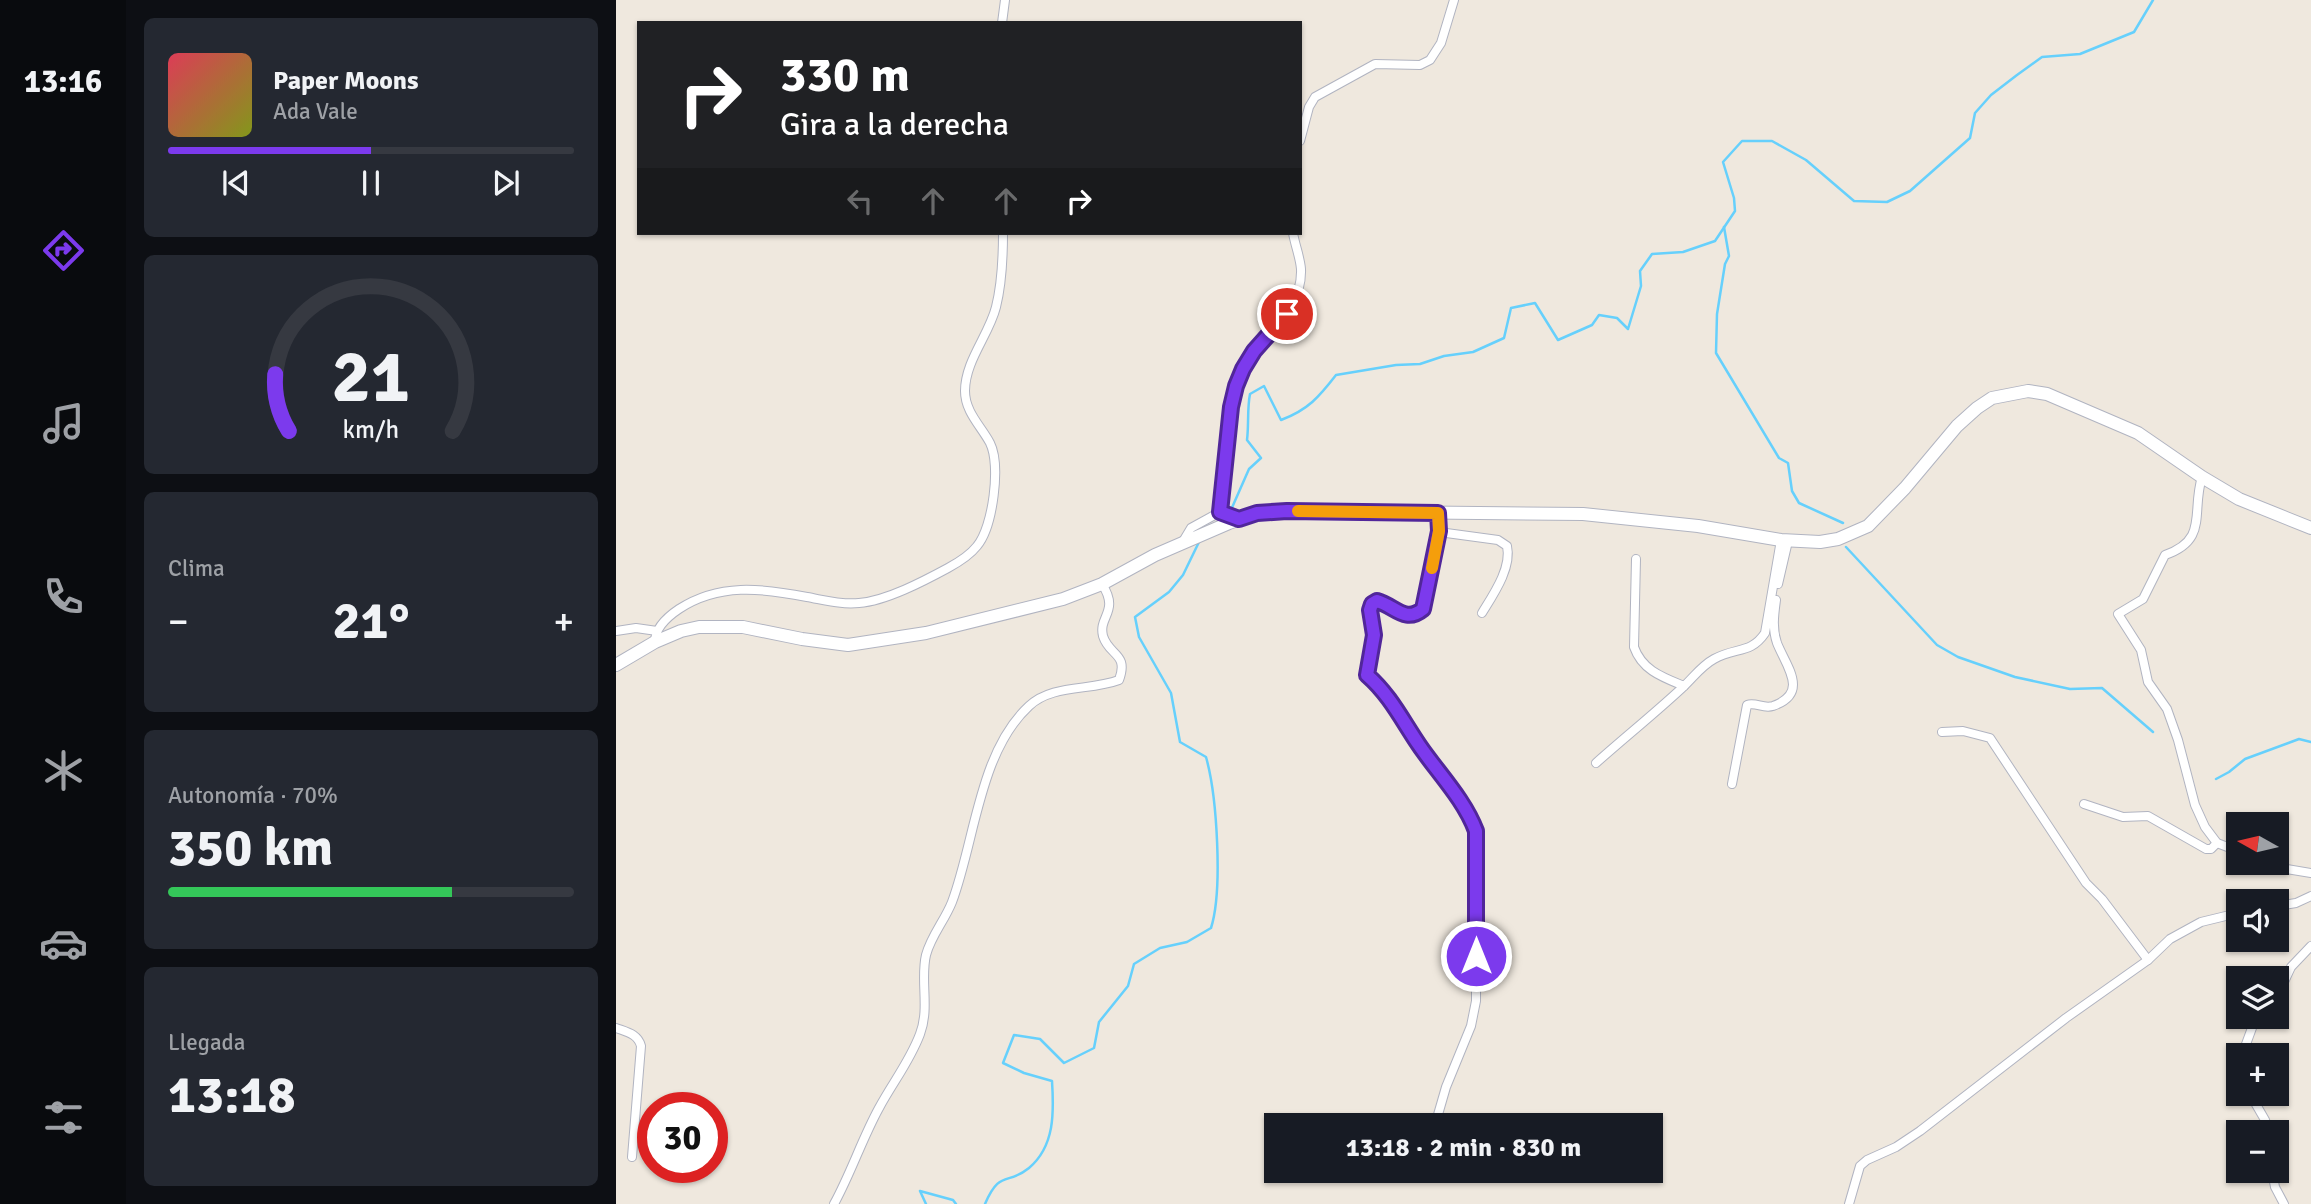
<!DOCTYPE html>
<html lang="es">
<meta charset="utf-8">
<style>
body{margin:0;font-family:Signika,sans-serif;background:#242831;color:#f1f3f6;height:100vh;display:flex;flex-direction:column;font-size:26px;white-space:nowrap}
*{box-sizing:border-box;margin:0}
p{font-size:23px;color:#9ea1a6}
.icon{flex:none;width:38px;height:38px;fill:none;stroke:currentColor;stroke-width:2;stroke-linecap:round;stroke-linejoin:round}
.map{position:relative;flex:1;overflow:hidden}
.panel{display:flex;flex-direction:column;gap:18px;padding:18px;background:#0d0f14;width:490px}
.panel>*{flex:none}
.top-card{position:absolute;left:21px;top:21px;width:665px;height:214px;border-radius:0px;box-shadow:0 2px 5px #0004;background:#202124;color:#fff;overflow:hidden}
.needle{width:46px;rotate:278deg}
.buttons{position:absolute;left:1610px;top:812px;display:grid;gap:14px}
.buttons a{display:grid;place-items:center;width:63px;height:63px;border-radius:0px;background:#171b24;box-shadow:0 2px 5px #0004;font-size:35px}
.speed{position:absolute;left:21px;top:1092px;display:flex;gap:14px;font-size:35px;font-weight:700;text-align:center}
.speed>*{display:grid;place-content:center;width:91px;height:91px;border-radius:50%;background:#171b24;box-shadow:0 2px 5px #0004;line-height:1}
.speed .limit{border:10px solid #d22;background:#fff;color:#111}
.pin{position:absolute;display:grid;place-items:center;width:60px;height:60px;color:#fff;margin:-30px;border:4px solid #fff;border-radius:50%;box-shadow:0 2px 7px #0007}
.me{position:absolute;width:77px;margin:-38px;rotate:0deg;stroke-linejoin:round;filter:drop-shadow(0 0 5px #0008)}
.turn{display:flex;align-items:center;gap:24px;height:147px;padding:0 28px;font-size:32px}
.turn .icon{width:91px;height:91px;stroke-width:2.5}
.turn b{display:block;font-size:49px;line-height:60px}
.lanes{display:flex;align-items:center;height:66px;padding:0 28px;background:#0003;justify-content:center;gap:35px;direction:ltr}
.lanes .off{opacity:.35}
.big{font-size:52px;font-weight:700;line-height:1.1}
.panel .widget{flex:1;display:flex;flex-direction:column;justify-content:center;gap:10px;min-width:0;padding:0 24px;border-radius:10px;background:#242831}
.panel .dial{align-items:center;gap:0}
.dial svg{height:182px;overflow:visible;fill:none;stroke:#363941;stroke-width:7;stroke-linecap:round;text-anchor:middle}
.dial text{fill:#f1f3f6;stroke:none}
.song{display:flex;align-items:center;gap:21px}
.cover{width:84px;height:84px;border-radius:10px;background:linear-gradient(135deg,hsl(350 70% 55%),hsl(70 70% 35%))}
.played{height:7px;border-radius:4px;background:linear-gradient(90deg,#7c3aed 50%,#363941 50%)}
.keys{display:flex;justify-content:space-around;direction:ltr}
.heat{display:flex;justify-content:space-between;align-items:center;font-size:38px;direction:ltr}
.charge{height:10px;border-radius:5px;background:linear-gradient(90deg,#34c759 70%,#363941 0)}
.trip{position:absolute;left:648px;top:1113px;width:399px;height:70px;border-radius:0px;background:#171b24;box-shadow:0 2px 5px #0004;font-weight:700;line-height:70px;text-align:center}
main{display:flex;flex:1;min-height:0}
.tabs{display:flex;flex-direction:column;width:126px;justify-content:space-around;align-items:center;background:#090b0e;color:#9ea1a6}
.tabs .icon{width:49px;height:49px}
.tabs .current{color:#7c3aed}
.tabs b{font-size:32px;color:#f1f3f6}
.map>svg:first-child{display:block}
.lines{fill:none;stroke-linecap:round;stroke-linejoin:round}
.stream{stroke:#66d0fc;stroke-width:2.5}
.street-casing{stroke:#b1b4c1;stroke-width:10}
.secondary-casing{stroke:#b1b4c1;stroke-width:14}
.street{stroke:#fff;stroke-width:8}
.secondary{stroke:#fff;stroke-width:12}
.route-casing{stroke:#51269a;stroke-width:18}
.route{stroke:#7c3aed;stroke-width:12}
.slow{stroke:#f59e0b;stroke-width:12}
</style>
<main>
<nav class="tabs">
<b>13:16</b>
<svg class="icon current" aria-label="directions" viewBox="0 0 24 24"><path d="M12 3l9 9-9 9-9-9zM9 14v-3h6M13 9l2 2-2 2"/></svg>
<svg class="icon" aria-label="music" viewBox="0 0 24 24"><path d="M9 18V5l10-2v13"/><circle cx="6" cy="18" r="3"/><circle cx="16" cy="16" r="3"/></svg>
<svg class="icon" aria-label="phone" viewBox="0 0 24 24"><path d="M5 4h4l2 5-3 2q2 4 5 5l2-3 5 2v4C11 20 4 13 5 4z"/></svg>
<svg class="icon" aria-label="climate" viewBox="0 0 24 24"><path d="M12 3v18M4 7l16 10M4 17L20 7"/></svg>
<svg class="icon" aria-label="car" viewBox="0 0 24 24"><path d="M5 17H2v-5l4-1 3-4h7l3 4 3 1v5h-3M9 17h6M6 11h13"/><circle cx="7" cy="17" r="2"/><circle cx="17" cy="17" r="2"/></svg>
<svg class="icon" aria-label="filters" viewBox="0 0 24 24"><path d="M4 7h16M4 17h16"/><circle cx="9" cy="7" r="2"/><circle cx="15" cy="17" r="2"/></svg>
</nav>
<section class="panel">
<div class="widget">
<div class="song"><i class="cover"></i><div><b>Paper Moons</b><p>Ada Vale</p></div></div>
<div class="played"></div>
<div class="keys"><svg class="icon" aria-label="previous" viewBox="0 0 24 24"><path d="M18 5L8 12l10 7zM5 5v14"/></svg><svg class="icon" aria-label="pause" viewBox="0 0 24 24"><path d="M8 5v14M16 5v14"/></svg><svg class="icon" aria-label="next" viewBox="0 0 24 24"><path d="M6 5l10 7-10 7zM19 5v14"/></svg></div>
</div>
<div class="widget dial"><svg viewBox="0 0 100 80">
<path d="M14 69A42 42 0 1 1 86 69"/>
<path d="M14 69A42 42 0 0 1 8 44" stroke="#7c3aed"/>
<text x="50" y="56" font-size="32" font-weight="700">21</text>
<text x="50" y="72" font-size="11">km/h</text>
</svg></div>
<div class="widget"><p>Clima</p>
<div class="heat"><a>−</a><b class="big">21°</b><a>+</a></div>
</div>
<div class="widget"><p>Autonomía · 70%</p><b class="big">350 km</b><div class="charge"></div></div>
<div class="widget"><p>Llegada</p><b class="big">13:18</b></div>
</section>
<div class="map">
<svg width="1695" height="1204" viewBox="0 0 1695 1204">
<rect width="100%" height="100%" fill="#efe8de"/>
<g class="lines">
<g class="stream">
<polyline points="1108,227 1113,256 1109,264 1101,314 1100,353 1163,458 1172,463 1176,491 1183,503 1227,523"/>
<path d="M611,519l22,-50 12,-11 -14,-18c2,-16 0,-31 3,-46l14,-8 17,34c27,-10 38,-23 55,-45l60,-10 24,-1 24,-8 29,-4 31,-14 7,-30 24,-5 23,37 34,-15 7,-10 18,3 11,11 13,-43 -1,-15 12,-17 31,-2 32,-11 20,-30 -1,-13 -11,-36 19,-21h30l34,19 48,41 33,1 23,-11 60,-53 5,-25 16,-18 26,-20 25,-18 38,-3 54,-22 19,-32"/>
<polyline points="1230,547 1321,645 1342,657 1399,677 1454,689 1486,688 1537,732"/>
<polyline points="1600,779 1613,772 1629,759 1683,739 1695,742"/>
<polyline points="310,1204 304,1191 337,1200 340,1204"/>
<path d="M369,1204c15,-35 22,-18 44,-36 26,-22 25,-56 23,-87l-28,-8 -21,-10 11,-28 26,4 24,24 30,-15 5,-26 29,-36 6,-22 26,-16 27,-6 24,-14c12,-38 6,-132 -5,-171l-26,-15 -9,-49 -32,-56 -4,-20 34,-25 14,-17 16,-33"/>
</g>
<defs>
<g id="street">
<polyline points="386,23 389,0"/>
<polyline points="684,141 693,107 699,97 759,64 804,65 814,60 825,43 838,0"/>
<path d="M1586,477c-11,35 7,63 -37,78l-22,44 -25,15 23,36 7,32 19,27 11,31 17,65 10,22 12,16 21,8"/>
<path d="M823,532l59,8 9,6c5,22 -14,49 -25,67"/>
<path d="M566,543l9,-15 29,-16c2,-24 6,-47 8,-70 2,-20 2,-39 9,-58 15,-43 66,-67 64,-115 -1,-12 -6,-24 -8,-36"/>
<path d="M1020,559l-2,88c8,23 28,30 50,39"/>
<polyline points="1162,584 1172,541"/>
<polyline points="0,631 20,628 41,631"/>
<path d="M39,642c0,-14 12,-25 24,-33 40,-26 82,-21 128,-12 17,3 35,8 52,6 27,-2 65,-22 89,-35 11,-6 22,-13 29,-22 16,-19 24,-81 13,-103 -9,-17 -25,-31 -25,-52 0,-30 24,-56 31,-84 6,-24 7,-50 7,-74"/>
<polyline points="1326,732 1347,731 1374,738 1470,883 1486,899 1532,960"/>
<path d="M980,763c28,-25 58,-49 86,-75 11,-10 19,-22 32,-29 22,-12 37,-5 51,-26l16,-93"/>
<path d="M1116,784l15,-79c9,-3 16,4 26,1 37,-13 13,-40 4,-63 -5,-15 -3,-28 -1,-43"/>
<polyline points="1468,804 1507,817 1532,816 1590,849 1595,849 1601,843"/>
<polyline points="1652,863 1665,868 1695,873"/>
<polyline points="1661,906 1680,903 1695,896"/>
<polyline points="1661,997 1675,967 1695,946"/>
<path d="M0,1028c11,4 22,6 25,18l-9,111"/>
<polyline points="1626,1055 1640,1017"/>
<polyline points="1622,1064 1622,1075"/>
<polyline points="1634,1094 1649,1120 1653,1132"/>
<path d="M819,1125l11,-38 25,-61 5,-25v-171c-13,-32 -38,-57 -57,-85 -17,-26 -29,-50 -52,-70l7,-40 -5,-25 3,-6 5,-3c18,5 28,23 46,8l16,-77 -1,-19"/>
<polyline points="1656,1171 1659,1187 1668,1204"/>
<path d="M218,1204c17,-31 28,-65 45,-96 14,-26 31,-47 41,-74 10,-26 0,-54 6,-79 5,-19 19,-35 26,-53 23,-61 27,-150 77,-196 23,-22 61,-15 90,-26 10,-27 -10,-24 -16,-44 -5,-20 17,-24 -1,-52"/>
<polyline points="1233,1204 1244,1166 1251,1160 1280,1147 1304,1131 1450,1018 1532,960 1554,939 1585,922 1622,913"/>
</g>
<polyline id="secondary" points="0,665 39,642 65,631 83,627 127,627 186,639 232,645 310,633 447,599 486,584 539,555 613,523 641,513 671,511 967,514 1082,526 1165,540 1204,542 1222,539 1252,526 1289,488 1341,426 1361,408 1376,398 1412,391 1431,394 1522,433 1586,477 1623,499 1695,528"/>
</defs>
<use href="#street" class="street-casing"/>
<use href="#secondary" class="secondary-casing"/>
<use href="#street" class="street"/>
<use href="#secondary" class="secondary"/>
</g>
<g class="lines">
<defs>
<path id="route" d="M671,314l-33,37 -11,18 -7,17 -5,21 -11,105 19,7 18,-6 30,-2 151,2 1,18 -16,78c-18,15 -28,-3 -46,-8l-5,3 -2,6 4,25 -7,40c23,20 35,45 52,70 19,28 45,54 57,86v125"/>
</defs>
<use href="#route" class="route-casing"/>
<use href="#route" class="route"/>
<polyline class="slow" points="682,511 822,513 823,531 816,568"/>
</g>
</svg>
<div class="buttons">
<a><svg class="needle" viewBox="-14 -14 28 28"><path d="M0-13l5 13h-10z" fill="#e53935"/><path d="M0 13l5-13h-10z" fill="#9ea1a6"/></svg></a>
<a><svg class="icon" aria-label="sound" viewBox="0 0 24 24"><path d="M4 9h4l5-4v14l-5-4H4zM17 9q2 3 0 6"/></svg></a>
<a><svg class="icon" aria-label="layers" viewBox="0 0 24 24"><path d="M12 4l9 5-9 5-9-5zM3 14l9 5 9-5"/></svg></a>
<a>+</a>
<a>−</a>
</div>
<div class="speed"><div class="limit">30</div></div>
<div class="pin" style="left:671px;top:314px;background:#d93025"><svg class="icon" aria-label="arrive" viewBox="0 0 24 24"><path d="M6 21V4h12l-3 4 3 4H6"/></svg></div>
<svg class="me" style="left:860px;top:956px" viewBox="-20 -20 40 40"><circle r="17" fill="#7c3aed" stroke="#fff" stroke-width="3"/><path d="M0-11L8 9 0 5-8 9z" fill="#fff"/></svg>
<div class="trip">13:18 · 2 min · 830 m</div>
<div class="top-card">
<div class="turn"><svg class="icon" aria-label="right" viewBox="0 0 24 24"><path d="M7 20v-9h11M14 6l5 5-5 5"/></svg><div><b>330 m</b>Gira a la derecha</div></div>
<div class="lanes"><svg class="icon off" aria-label="left" viewBox="0 0 24 24"><path d="M17 20v-9H6M10 6l-5 5 5 5"/></svg><svg class="icon off" aria-label="ahead" viewBox="0 0 24 24"><path d="M12 20V5M6 11l6-6 6 6"/></svg><svg class="icon off" aria-label="ahead" viewBox="0 0 24 24"><path d="M12 20V5M6 11l6-6 6 6"/></svg><svg class="icon" aria-label="right" viewBox="0 0 24 24"><path d="M7 20v-9h11M14 6l5 5-5 5"/></svg></div>
</div>
</div>
</main>
